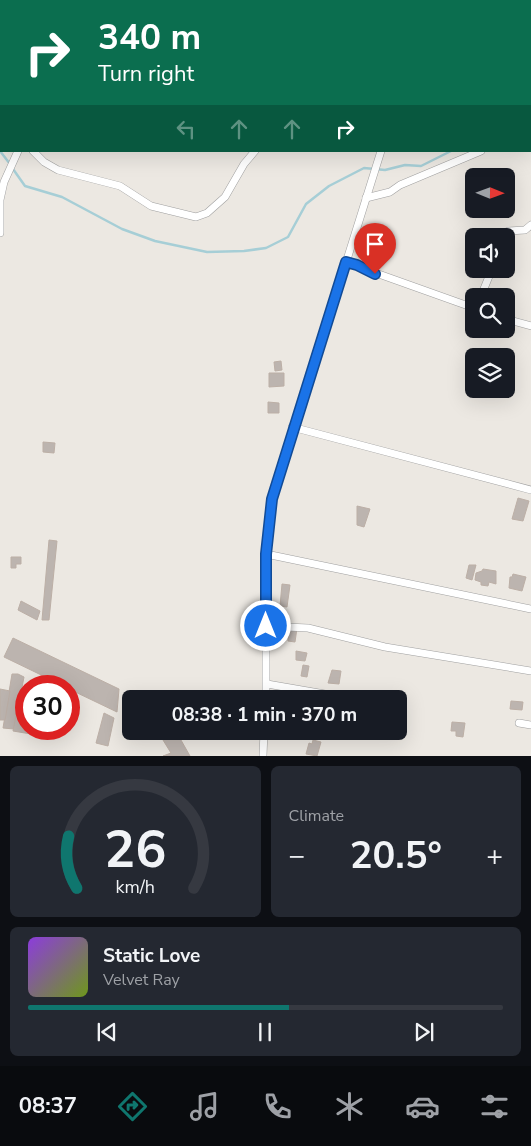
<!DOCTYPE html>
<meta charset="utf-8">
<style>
body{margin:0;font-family:"Nunito Sans",sans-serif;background:#242831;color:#f1f3f6;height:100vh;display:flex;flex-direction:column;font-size:19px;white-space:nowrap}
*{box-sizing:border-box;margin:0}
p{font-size:16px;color:#9ea1a6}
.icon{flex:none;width:28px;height:28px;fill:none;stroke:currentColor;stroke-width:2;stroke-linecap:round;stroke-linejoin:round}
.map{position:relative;height:756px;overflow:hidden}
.panel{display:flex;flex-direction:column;gap:10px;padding:10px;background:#0d0f14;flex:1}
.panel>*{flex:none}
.top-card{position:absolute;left:0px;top:0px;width:531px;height:152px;box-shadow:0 5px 20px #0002;background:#0b6e4f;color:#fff;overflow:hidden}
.needle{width:32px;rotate:91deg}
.fabs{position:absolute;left:465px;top:168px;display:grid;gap:10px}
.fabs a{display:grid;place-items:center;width:50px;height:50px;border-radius:8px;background:#171b24;box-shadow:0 5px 20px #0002;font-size:25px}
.speed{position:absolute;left:15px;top:675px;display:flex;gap:10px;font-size:25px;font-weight:700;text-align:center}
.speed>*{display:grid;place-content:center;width:65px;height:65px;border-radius:50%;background:#171b24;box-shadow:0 5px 20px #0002;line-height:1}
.speed .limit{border:8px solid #d22;background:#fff;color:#111}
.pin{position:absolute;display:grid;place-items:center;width:42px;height:42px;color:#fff;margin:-51px -21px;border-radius:50% 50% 50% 0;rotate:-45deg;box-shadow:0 0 5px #0007}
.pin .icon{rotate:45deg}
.me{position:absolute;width:55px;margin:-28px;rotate:0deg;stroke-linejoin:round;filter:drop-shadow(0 0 4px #0008)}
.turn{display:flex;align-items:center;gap:18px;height:105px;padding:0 15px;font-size:22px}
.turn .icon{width:65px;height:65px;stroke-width:2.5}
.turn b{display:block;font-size:35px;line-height:42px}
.lanes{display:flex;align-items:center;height:48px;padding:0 15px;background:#0003;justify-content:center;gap:25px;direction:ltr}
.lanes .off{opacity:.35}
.big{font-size:38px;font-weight:700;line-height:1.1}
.panel .tile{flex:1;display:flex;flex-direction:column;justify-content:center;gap:8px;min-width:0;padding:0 18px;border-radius:8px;background:#242831}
.panel .dial{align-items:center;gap:0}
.dial svg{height:130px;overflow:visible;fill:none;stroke:#363941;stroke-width:7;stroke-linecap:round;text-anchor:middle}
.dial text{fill:#f1f3f6;stroke:none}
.song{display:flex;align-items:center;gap:15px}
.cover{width:60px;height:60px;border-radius:8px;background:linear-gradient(135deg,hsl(270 70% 55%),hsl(80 70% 35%))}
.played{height:5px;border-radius:2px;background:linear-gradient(90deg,#0f766e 55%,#363941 55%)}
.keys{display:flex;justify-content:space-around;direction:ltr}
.heat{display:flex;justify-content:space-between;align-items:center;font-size:28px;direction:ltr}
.panel .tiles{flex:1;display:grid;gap:10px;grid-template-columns:1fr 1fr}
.tile:last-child{grid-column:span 2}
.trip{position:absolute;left:122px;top:690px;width:285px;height:50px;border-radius:8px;background:#171b24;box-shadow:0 5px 20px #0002;font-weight:700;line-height:50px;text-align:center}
.menu{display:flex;height:80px;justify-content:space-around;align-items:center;background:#090b0e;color:#9ea1a6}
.menu .icon{width:35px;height:35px}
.menu .selected{color:#0f766e}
.menu b{font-size:22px;color:#f1f3f6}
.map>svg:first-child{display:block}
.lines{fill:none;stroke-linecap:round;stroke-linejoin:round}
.stream{stroke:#a6ced6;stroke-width:2.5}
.building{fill:#bcb4af;stroke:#bcafa6}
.minor-casing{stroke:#a0a0a0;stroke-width:8}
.minor{stroke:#fff;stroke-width:7}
.route-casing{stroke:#114b97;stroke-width:12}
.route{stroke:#1a73e8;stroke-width:9}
</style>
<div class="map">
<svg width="531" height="756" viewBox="0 0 531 756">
<rect width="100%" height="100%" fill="#ece8e2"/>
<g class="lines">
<g class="stream">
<polyline points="530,121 531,121"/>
<polyline points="0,151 10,164"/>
<polyline points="13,169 25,186 62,197 122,229 155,241 207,252 244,251 266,248 288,237 306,204 329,186 364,168 385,170 405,165 421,166 451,151"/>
</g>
</g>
<g class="building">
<polygon points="281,361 282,370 275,371 274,362"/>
<polygon points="269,373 284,373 284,386 269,387"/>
<polygon points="268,402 279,403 279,413 268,413"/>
<polygon points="43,442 55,443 54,453 43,452"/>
<polygon points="518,498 529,501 523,521 512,519"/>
<polygon points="357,506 370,509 364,527 357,525"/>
<polygon points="49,540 57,541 49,620 42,620"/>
<polygon points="11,557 21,557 21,564 16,564 16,568 11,568"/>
<polygon points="469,565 476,565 472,580 466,578"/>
<polygon points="483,569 496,571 496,584 489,582 488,586 481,585 481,582 475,580 476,573 482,571"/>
<polygon points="513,574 526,577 522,591 509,588 510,577 512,577"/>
<polygon points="282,584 290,585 287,607 280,606"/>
<polygon points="21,601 40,611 37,620 18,610"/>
<polygon points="289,627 297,628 295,642 288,641"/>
<polygon points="13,638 119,689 117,712 69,689 69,686 64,686 4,657"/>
<polygon points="296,651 307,653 305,661 296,660"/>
<polygon points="303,665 309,666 307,677 301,676"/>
<polygon points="332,670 341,671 339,684 328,683"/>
<polygon points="12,674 18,674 24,677 14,729 3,728"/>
<polygon points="0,689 10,691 5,720 0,720"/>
<polygon points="20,694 26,694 26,729 39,729 37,735 13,731"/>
<polygon points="511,701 523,702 522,710 510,709"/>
<polygon points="104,713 114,718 108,746 96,743"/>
<polygon points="452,722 465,723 463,737 456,736 456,731 451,731"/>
<polygon points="177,733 190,756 163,756 171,753 163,740"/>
<polygon points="313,740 321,742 317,756 306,754 309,743 312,744"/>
</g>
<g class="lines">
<defs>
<g id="minor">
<polyline points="17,1 18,0"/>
<polyline points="267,1 267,0"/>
<polyline points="435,1 436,0"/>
<polyline points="0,36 1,32"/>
<polyline points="0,72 1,77"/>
<polyline points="530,133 531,133"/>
<polyline points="33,151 44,162 58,170 120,186 151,206 196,217 207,213 225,197 244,164 255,151"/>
<polyline points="366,198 390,192 400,185 481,151"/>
<polyline points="0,233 0,200 4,182 18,151"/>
<polyline points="504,236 508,231 525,230 531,225"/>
<polyline points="345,262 474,308"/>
<polyline points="481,296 492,269"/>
<polyline points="506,319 531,326"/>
<polyline points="292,427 531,490"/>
<polyline points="266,554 531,609"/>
<polyline points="266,626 308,628 385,647 531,671"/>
<polyline points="267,684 348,698"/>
<polyline points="266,699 266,554 272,499 381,151"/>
<polyline points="519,723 531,725"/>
<polyline points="263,756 264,731"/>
</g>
</defs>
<use href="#minor" class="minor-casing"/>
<use href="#minor" class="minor"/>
</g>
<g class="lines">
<defs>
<polyline id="route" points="266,626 266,554 272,499 346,262 357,265 375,274"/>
</defs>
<use href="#route" class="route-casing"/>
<use href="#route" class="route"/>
</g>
</svg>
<div class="fabs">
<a><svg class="needle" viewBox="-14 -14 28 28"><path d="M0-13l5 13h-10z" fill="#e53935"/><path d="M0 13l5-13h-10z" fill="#9ea1a6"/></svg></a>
<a><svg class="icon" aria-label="sound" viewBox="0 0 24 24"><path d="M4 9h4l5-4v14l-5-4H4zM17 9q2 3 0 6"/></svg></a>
<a><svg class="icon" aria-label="search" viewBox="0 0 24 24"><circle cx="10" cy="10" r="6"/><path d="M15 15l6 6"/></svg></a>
<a><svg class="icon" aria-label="layers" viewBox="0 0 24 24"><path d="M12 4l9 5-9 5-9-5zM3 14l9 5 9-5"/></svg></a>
</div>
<div class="speed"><div class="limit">30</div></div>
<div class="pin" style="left:375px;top:274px;background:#d93025"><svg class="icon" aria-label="arrive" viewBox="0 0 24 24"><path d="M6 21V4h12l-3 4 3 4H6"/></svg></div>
<svg class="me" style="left:266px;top:626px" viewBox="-20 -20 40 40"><circle r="17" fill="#1a73e8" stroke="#fff" stroke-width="3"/><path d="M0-11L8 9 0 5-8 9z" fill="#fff"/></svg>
<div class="trip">08:38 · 1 min · 370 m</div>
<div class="top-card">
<div class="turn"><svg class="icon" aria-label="right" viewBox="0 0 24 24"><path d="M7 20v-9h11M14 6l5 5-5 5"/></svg><div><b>340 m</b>Turn right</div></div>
<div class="lanes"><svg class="icon off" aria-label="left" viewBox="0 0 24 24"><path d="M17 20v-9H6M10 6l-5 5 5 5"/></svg><svg class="icon off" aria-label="ahead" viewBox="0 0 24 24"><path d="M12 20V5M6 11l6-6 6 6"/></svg><svg class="icon off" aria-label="ahead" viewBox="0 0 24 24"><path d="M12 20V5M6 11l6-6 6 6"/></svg><svg class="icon" aria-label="right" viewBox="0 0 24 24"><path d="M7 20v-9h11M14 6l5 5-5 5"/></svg></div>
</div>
</div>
<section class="panel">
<div class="tiles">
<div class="tile dial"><svg viewBox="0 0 100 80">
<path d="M14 69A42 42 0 1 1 86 69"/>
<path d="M14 69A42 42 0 0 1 9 37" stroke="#0f766e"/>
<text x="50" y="56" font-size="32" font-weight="700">26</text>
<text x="50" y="72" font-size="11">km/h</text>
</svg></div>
<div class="tile"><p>Climate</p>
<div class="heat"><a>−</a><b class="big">20.5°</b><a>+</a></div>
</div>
<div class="tile">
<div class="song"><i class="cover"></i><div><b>Static Love</b><p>Velvet Ray</p></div></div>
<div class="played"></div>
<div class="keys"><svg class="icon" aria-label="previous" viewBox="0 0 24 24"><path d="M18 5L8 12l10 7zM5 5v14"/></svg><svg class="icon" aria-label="pause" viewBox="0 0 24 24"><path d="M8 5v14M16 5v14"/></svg><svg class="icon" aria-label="next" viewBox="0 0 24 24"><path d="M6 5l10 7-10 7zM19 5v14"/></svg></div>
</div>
</div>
</section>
<nav class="menu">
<b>08:37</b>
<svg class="icon selected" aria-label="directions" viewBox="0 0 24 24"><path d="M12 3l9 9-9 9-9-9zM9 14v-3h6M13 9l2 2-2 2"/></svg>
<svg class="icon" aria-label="music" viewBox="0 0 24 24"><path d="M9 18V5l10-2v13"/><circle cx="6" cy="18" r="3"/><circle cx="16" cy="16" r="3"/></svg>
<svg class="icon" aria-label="phone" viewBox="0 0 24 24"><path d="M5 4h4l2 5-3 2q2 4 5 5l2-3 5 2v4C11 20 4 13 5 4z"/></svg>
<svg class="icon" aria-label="climate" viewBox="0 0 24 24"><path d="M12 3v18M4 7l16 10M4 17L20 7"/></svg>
<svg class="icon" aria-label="car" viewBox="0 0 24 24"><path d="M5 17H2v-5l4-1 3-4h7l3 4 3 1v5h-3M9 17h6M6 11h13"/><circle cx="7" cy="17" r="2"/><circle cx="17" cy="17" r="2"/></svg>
<svg class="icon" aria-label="filters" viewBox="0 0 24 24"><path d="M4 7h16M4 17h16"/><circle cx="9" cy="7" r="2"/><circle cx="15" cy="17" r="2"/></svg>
</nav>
